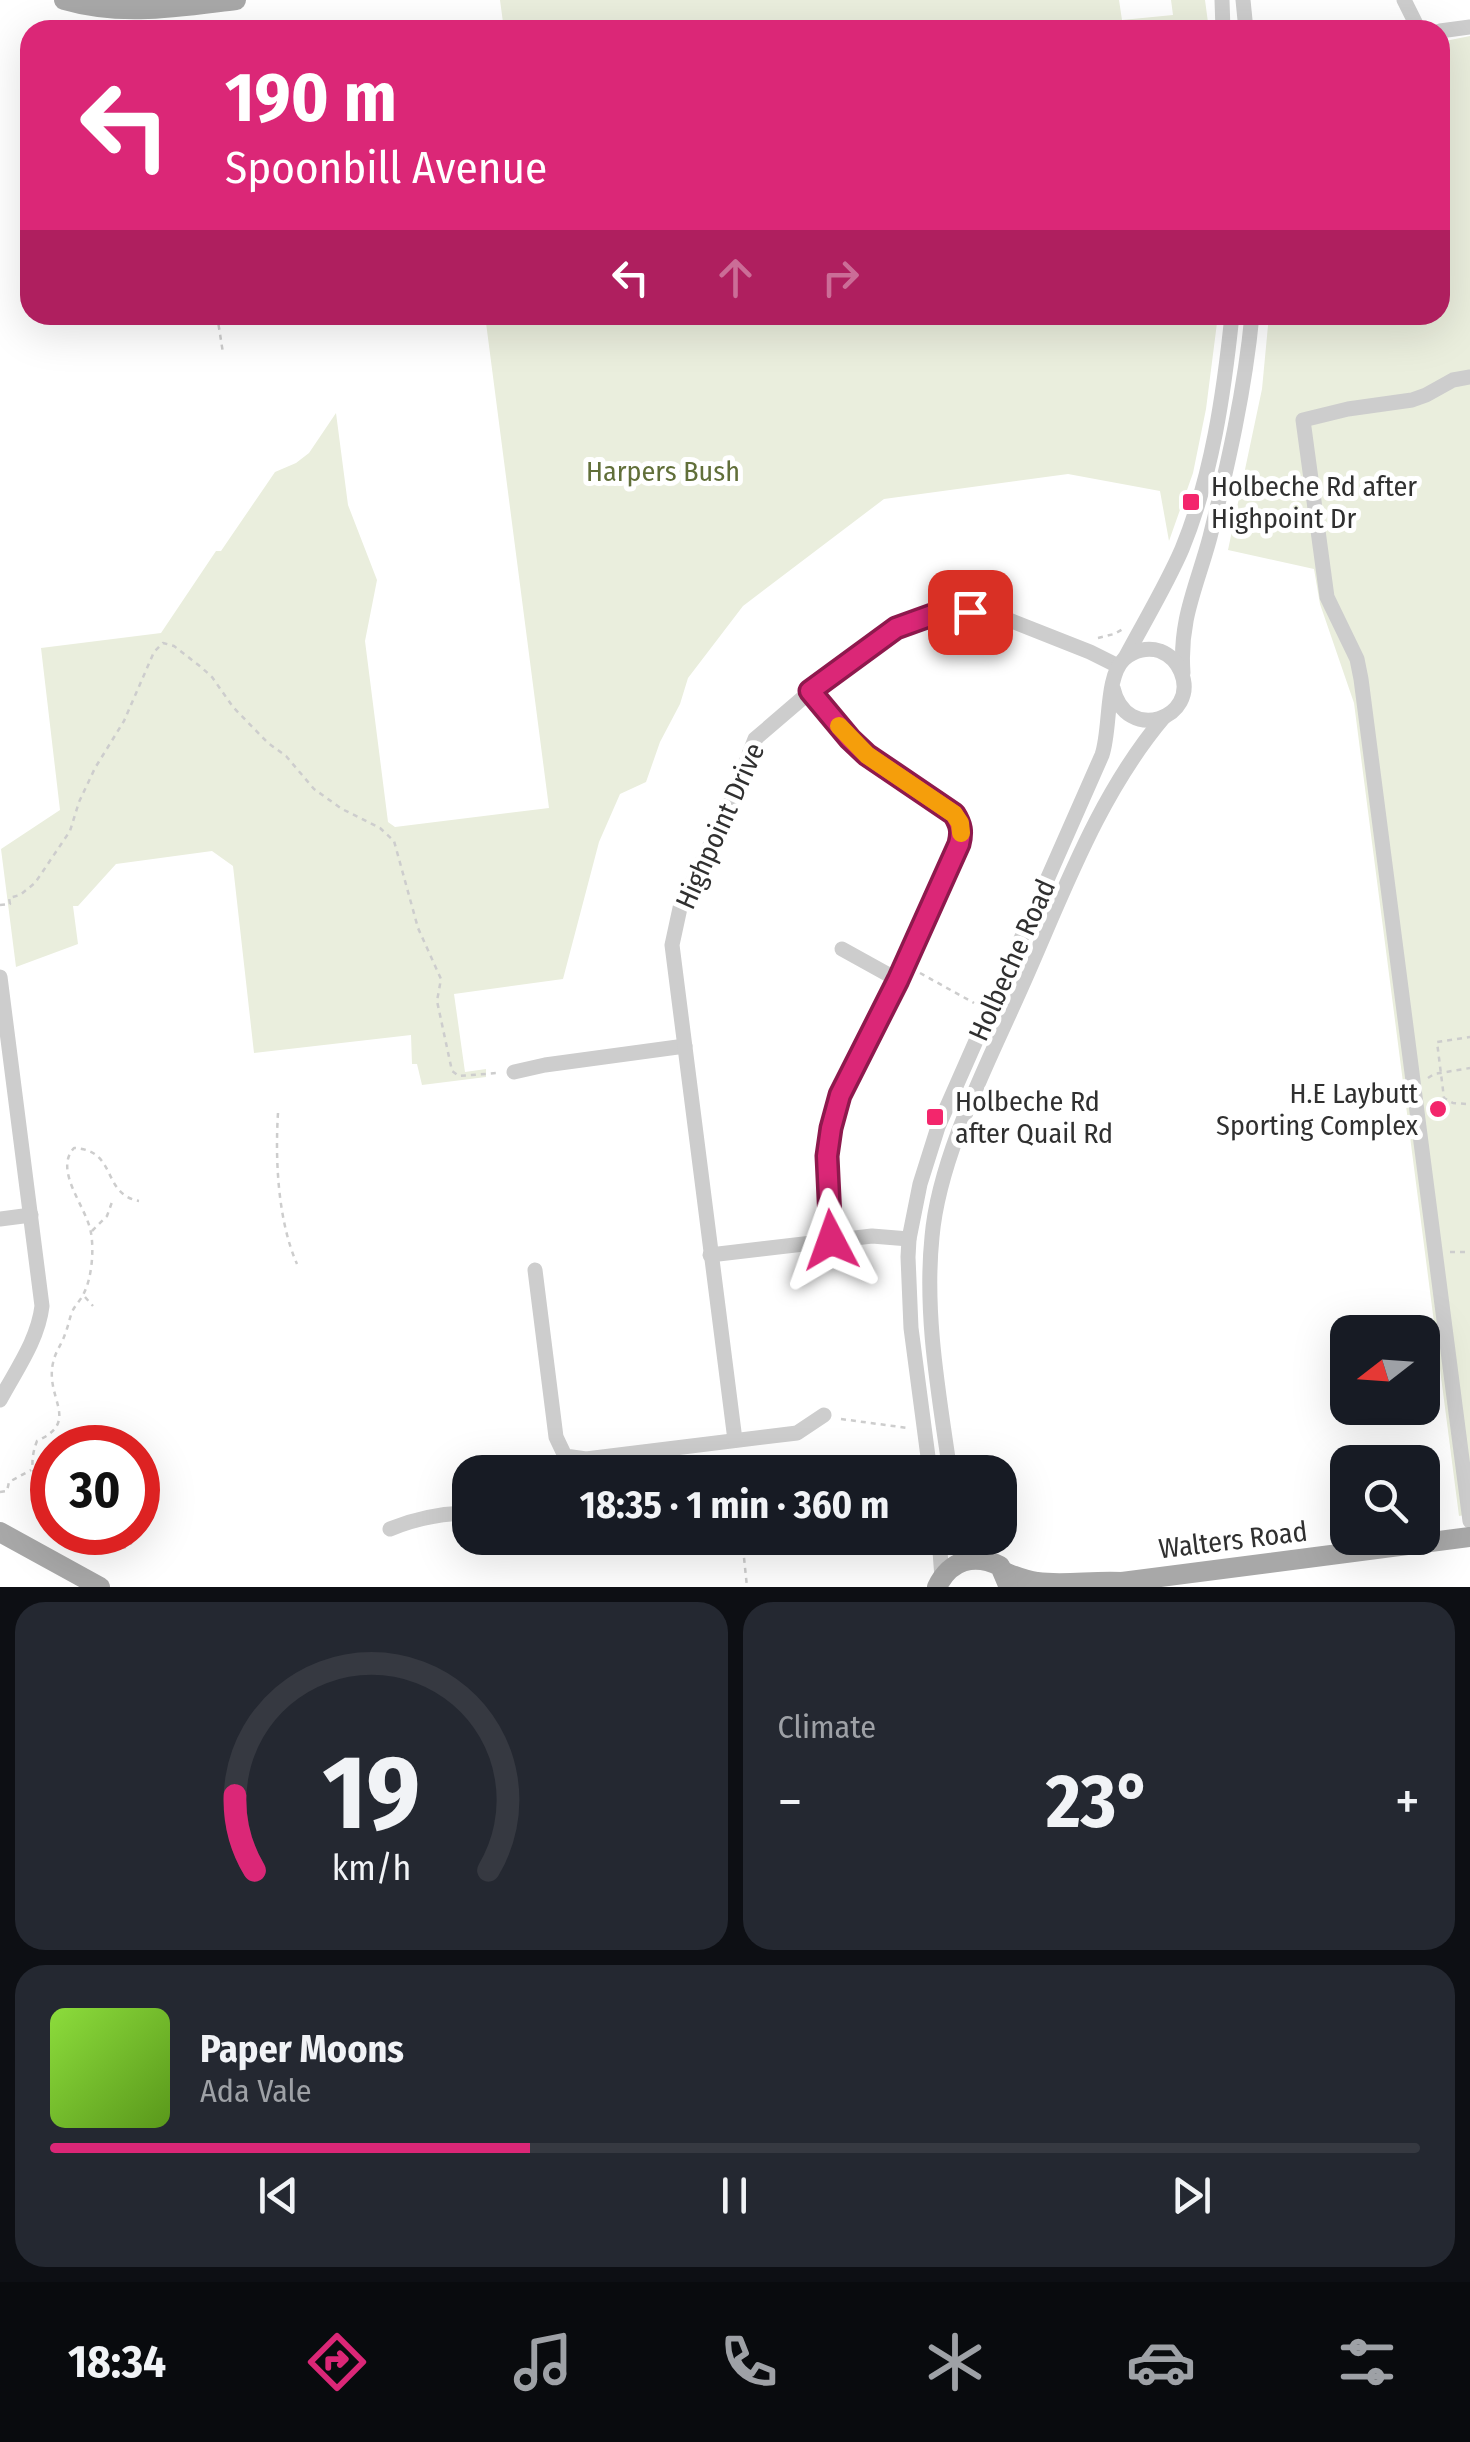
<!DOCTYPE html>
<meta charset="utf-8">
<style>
body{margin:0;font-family:"Fira Sans Condensed",sans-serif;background:#242831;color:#f1f3f6;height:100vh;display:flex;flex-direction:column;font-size:38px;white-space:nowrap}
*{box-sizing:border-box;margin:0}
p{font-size:32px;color:#9ea1a6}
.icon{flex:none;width:55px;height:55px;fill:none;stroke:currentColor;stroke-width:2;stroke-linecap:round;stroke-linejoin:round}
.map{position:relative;height:1587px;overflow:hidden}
.side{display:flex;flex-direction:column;gap:15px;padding:15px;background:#0d0f14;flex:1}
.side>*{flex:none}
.banner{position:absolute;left:20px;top:20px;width:1430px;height:305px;border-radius:30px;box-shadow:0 10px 40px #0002;background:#db2777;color:#fff;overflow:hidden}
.needle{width:65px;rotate:253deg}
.buttons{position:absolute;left:1330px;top:1315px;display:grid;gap:20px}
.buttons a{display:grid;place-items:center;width:110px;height:110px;border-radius:20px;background:#171b24;box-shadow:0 10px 40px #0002;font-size:50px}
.speed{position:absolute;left:30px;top:1425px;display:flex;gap:20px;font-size:50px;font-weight:700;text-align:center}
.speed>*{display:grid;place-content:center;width:130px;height:130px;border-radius:50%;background:#171b24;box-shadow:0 10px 40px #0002;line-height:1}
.speed .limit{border:15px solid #d22;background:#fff;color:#111}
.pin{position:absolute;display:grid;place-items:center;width:85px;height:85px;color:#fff;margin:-42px;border-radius:20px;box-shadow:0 5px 15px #0006}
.me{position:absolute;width:110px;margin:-55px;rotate:356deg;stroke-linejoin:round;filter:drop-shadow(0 0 8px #0008)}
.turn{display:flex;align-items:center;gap:35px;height:210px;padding:0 40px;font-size:45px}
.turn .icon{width:130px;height:130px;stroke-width:2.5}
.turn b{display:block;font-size:70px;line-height:85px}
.lanes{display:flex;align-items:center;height:95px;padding:0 40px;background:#0003;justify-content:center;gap:50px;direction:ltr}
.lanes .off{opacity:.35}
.big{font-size:75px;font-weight:700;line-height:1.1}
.side .card{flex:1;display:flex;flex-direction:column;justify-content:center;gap:15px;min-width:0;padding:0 35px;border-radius:30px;background:#242831}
.side .dial{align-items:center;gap:0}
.dial svg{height:260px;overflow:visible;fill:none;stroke:#363941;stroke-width:7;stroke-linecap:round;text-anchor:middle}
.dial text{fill:#f1f3f6;stroke:none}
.song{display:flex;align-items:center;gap:30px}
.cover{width:120px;height:120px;border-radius:15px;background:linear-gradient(135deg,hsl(90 70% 55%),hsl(90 70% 35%))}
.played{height:10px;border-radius:5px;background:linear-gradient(90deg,#db2777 35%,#363941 35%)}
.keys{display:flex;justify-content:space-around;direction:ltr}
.heat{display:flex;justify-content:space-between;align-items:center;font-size:55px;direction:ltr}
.side .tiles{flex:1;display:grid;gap:15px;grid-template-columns:1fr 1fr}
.card:last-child{grid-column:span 2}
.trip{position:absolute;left:452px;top:1455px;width:565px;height:100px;border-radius:30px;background:#171b24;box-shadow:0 10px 40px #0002;font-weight:700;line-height:100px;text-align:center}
.menu{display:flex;height:160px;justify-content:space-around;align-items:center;background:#090b0e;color:#9ea1a6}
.menu .icon{width:70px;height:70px}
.menu .on{color:#db2777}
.menu b{font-size:45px;color:#f1f3f6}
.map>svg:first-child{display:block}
.green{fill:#eaeedd}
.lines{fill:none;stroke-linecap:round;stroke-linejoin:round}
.path{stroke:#cdcdcd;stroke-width:2.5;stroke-dasharray:5 5;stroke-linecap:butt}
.minor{stroke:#cdcdcd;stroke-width:15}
.major{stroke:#a8a8a8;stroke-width:20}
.route-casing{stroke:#8e194d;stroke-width:25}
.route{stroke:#db2777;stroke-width:18}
.slow{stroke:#f59e0b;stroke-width:18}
.poi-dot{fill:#f3266c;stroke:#fff;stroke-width:4}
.labels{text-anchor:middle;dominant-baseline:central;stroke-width:10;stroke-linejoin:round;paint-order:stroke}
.park-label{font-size:28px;fill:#616f39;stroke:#fff}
.poi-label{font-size:28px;fill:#303030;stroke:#fff;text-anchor:start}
.street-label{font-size:28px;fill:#303030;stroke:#fff}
</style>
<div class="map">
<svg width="1470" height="1587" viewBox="0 0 1470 1587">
<rect width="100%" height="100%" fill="#fff"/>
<g class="green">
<polygon points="500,0 1119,0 1122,20 1173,15 1171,0 1205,0 1209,30 504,30"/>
<polygon points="1470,36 1470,1514 1459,1516 1354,703 1320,604 1314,569 1228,550 1262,389 1269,315 1440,315 1440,42"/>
<polygon points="485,315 1218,315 1206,409 1193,473 1169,541 1160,491 1068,474 884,499 743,606 688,678 680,704 660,742 646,782 620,794 599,842 563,979 454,994 465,1072 486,1069 486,1077 422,1085 417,1064 412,1064 411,1035 254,1053 233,866 212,851 116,864 78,906 73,906 78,944 16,967 1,849 60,810 41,648 161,633 216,551 221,551 275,472 296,463 309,453 336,413 348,505 377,580 365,641 388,822 395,827 549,808"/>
</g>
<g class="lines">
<g class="path">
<polyline points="217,315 223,353"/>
<polyline points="1098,638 1114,634 1123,629"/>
<polyline points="0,905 10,904 9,898 20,895 35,883 70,831 79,802 95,768 124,721 154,652 163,643 174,646 201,667 212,677 233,707 268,743 286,756 314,789 342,809 380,828 394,841 418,928 441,979 437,1001 452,1071 459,1076 497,1073"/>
<polyline points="920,973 974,1003"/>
<polyline points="1428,1078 1434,1074 1470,1068"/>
<polyline points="1466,1104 1453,1103 1444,1098 1437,1042 1470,1037"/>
<path d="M278,1113c-3,47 0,108 19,151"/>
<polyline points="92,1231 107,1216 112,1202"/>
<polyline points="1450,1252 1470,1252"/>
<polyline points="85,1297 93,1306"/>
<polyline points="841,1419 908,1428"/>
<polyline points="733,1457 735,1472"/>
<polyline points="0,1492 7,1491 9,1482 31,1470"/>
<path d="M52,1498c-20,-13 -24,-34 -15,-57 44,-20 8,-42 16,-78 2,-11 9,-19 12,-29 3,-7 4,-14 7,-22 3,-7 9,-12 12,-19 8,-16 10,-43 7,-60 -4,-26 -38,-62 -17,-85 44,2 27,46 65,53"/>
<path d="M96,1532c13,13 33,28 40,0"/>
<polyline points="742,1538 747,1587"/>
</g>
<g class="minor">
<polyline points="1222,0 1223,30"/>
<polyline points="1243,0 1246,30"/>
<polyline points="1404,0 1419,30"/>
<polyline points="1440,31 1470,27"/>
<polyline points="1470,377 1453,380 1426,395 1412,400 1348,409 1303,420 1327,597 1357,659 1361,679 1470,1521"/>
<path d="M1125,658c19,-36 41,-72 57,-109 30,-73 42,-156 50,-234"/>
<path d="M1183,673c-4,-54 14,-87 27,-136 18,-73 35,-147 42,-222"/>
<path d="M810,691l40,48 17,16 87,59c7,11 7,18 5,31l-53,120 -66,130 -9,33 -4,29 4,83"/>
<polyline points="842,949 898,980"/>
<path d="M0,977l42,329c-4,34 -26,64 -42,94"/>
<polyline points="514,1072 545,1065 685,1046"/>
<polyline points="0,1219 31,1215"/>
<polyline points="710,1255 872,1236 909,1239"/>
<polyline points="535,1270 556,1437 565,1456 586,1459 797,1433 824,1415"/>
<polyline points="735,1440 672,945 680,908 729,806 755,739 833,672 896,627 946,610 994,614 1090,652 1118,666"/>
<path d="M930,1472l-19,-144 -3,-71 1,-18 11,-55 18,-57 164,-372c9,-26 3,-78 22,-96 10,-9 24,-12 36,-8 10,4 17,11 21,21 19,46 -55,73 -68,16"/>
<path d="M950,1472c-11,-77 -26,-157 -18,-235 7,-81 57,-176 90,-251 41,-92 76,-191 142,-269"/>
<path d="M390,1529c24,-10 48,-15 74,-16"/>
<polyline points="939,1538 942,1578"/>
<polyline points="968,1538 985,1560"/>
</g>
<g class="major">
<path d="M64,0c58,17 114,7 172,0"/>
<polyline points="0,1532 100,1587"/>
<path d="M1004,1572c11,4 22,9 33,10 28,4 56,-2 85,0l348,-45"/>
<path d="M937,1587c13,-27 37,-34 63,-21l8,19"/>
</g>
</g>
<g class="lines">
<defs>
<path id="route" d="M831,1240l-4,-84 4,-28 9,-33 58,-115 61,-136c3,-12 2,-19 -5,-30l-87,-59 -17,-16 -40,-48 86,-63 50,-18 24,2"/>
</defs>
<use href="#route" class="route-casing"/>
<use href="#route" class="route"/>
<polyline class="slow" points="839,726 867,755 954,814 960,823 961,833"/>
</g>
<g class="poi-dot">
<rect x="1181" y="492" width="20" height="20" rx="5"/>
<circle cx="1438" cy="1109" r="10"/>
<rect x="925" y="1107" width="20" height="20" rx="5"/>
</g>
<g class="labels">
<g class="park-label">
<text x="663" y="471">Harpers Bush</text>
</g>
<g class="poi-label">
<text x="1211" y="486">Holbeche Rd after<tspan x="1211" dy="32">Highpoint Dr</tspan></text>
<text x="1418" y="1093" text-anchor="end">H.E Laybutt<tspan x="1418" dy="32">Sporting Complex</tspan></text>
<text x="955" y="1101">Holbeche Rd<tspan x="955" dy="32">after Quail Rd</tspan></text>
</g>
<g class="street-label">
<text transform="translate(720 826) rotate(-66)">Highpoint Drive</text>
<text transform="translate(1012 960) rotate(-66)">Holbeche Road</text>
<text transform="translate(1233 1540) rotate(-7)">Walters Road</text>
</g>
</g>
</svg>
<div class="buttons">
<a><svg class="needle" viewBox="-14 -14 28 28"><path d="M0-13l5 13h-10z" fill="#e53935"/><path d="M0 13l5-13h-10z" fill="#9ea1a6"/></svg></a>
<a><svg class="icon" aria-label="search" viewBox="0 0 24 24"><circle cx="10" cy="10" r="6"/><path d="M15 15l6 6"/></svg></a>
</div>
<div class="speed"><div class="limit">30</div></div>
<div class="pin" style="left:970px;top:612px;background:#d93025"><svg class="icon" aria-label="arrive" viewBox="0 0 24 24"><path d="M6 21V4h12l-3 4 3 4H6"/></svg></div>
<svg class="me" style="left:831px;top:1240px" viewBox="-20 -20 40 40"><path d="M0-17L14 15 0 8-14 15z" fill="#db2777" stroke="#fff" stroke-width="4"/></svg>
<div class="trip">18:35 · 1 min · 360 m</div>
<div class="banner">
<div class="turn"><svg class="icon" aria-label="left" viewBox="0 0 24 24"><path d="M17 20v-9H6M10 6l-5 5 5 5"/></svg><div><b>190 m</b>Spoonbill Avenue</div></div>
<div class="lanes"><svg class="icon" aria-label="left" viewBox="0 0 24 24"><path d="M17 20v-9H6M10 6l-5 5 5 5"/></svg><svg class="icon off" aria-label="ahead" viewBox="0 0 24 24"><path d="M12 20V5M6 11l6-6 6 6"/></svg><svg class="icon off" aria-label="right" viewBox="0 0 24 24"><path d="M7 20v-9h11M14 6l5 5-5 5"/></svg></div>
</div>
</div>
<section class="side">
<div class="tiles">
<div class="card dial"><svg viewBox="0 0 100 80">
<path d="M14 69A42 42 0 1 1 86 69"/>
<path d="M14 69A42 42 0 0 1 8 46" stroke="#db2777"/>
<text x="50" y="56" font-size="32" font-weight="700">19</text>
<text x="50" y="72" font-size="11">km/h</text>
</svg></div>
<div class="card"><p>Climate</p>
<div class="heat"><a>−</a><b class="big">23°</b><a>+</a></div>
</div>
<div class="card">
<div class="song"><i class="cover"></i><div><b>Paper Moons</b><p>Ada Vale</p></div></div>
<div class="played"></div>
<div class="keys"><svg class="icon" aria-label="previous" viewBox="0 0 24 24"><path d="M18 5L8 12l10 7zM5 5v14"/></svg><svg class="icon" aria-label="pause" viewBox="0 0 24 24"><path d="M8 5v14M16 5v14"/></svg><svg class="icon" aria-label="next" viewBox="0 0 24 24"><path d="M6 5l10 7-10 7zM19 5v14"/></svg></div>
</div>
</div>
</section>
<nav class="menu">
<b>18:34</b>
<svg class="icon on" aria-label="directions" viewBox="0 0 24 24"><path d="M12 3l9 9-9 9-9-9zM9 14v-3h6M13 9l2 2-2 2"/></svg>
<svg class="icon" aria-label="music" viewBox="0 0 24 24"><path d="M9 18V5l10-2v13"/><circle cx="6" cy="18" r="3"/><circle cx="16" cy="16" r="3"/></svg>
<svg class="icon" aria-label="phone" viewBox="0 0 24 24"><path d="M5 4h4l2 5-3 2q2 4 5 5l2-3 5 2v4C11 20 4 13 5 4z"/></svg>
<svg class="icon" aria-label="climate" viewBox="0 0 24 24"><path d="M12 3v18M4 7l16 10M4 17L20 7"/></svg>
<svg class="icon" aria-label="car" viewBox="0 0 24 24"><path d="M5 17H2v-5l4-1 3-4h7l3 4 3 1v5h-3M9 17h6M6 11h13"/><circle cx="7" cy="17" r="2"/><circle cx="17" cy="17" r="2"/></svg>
<svg class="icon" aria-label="filters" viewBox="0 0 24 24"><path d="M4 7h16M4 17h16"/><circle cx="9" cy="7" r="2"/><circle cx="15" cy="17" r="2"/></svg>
</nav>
